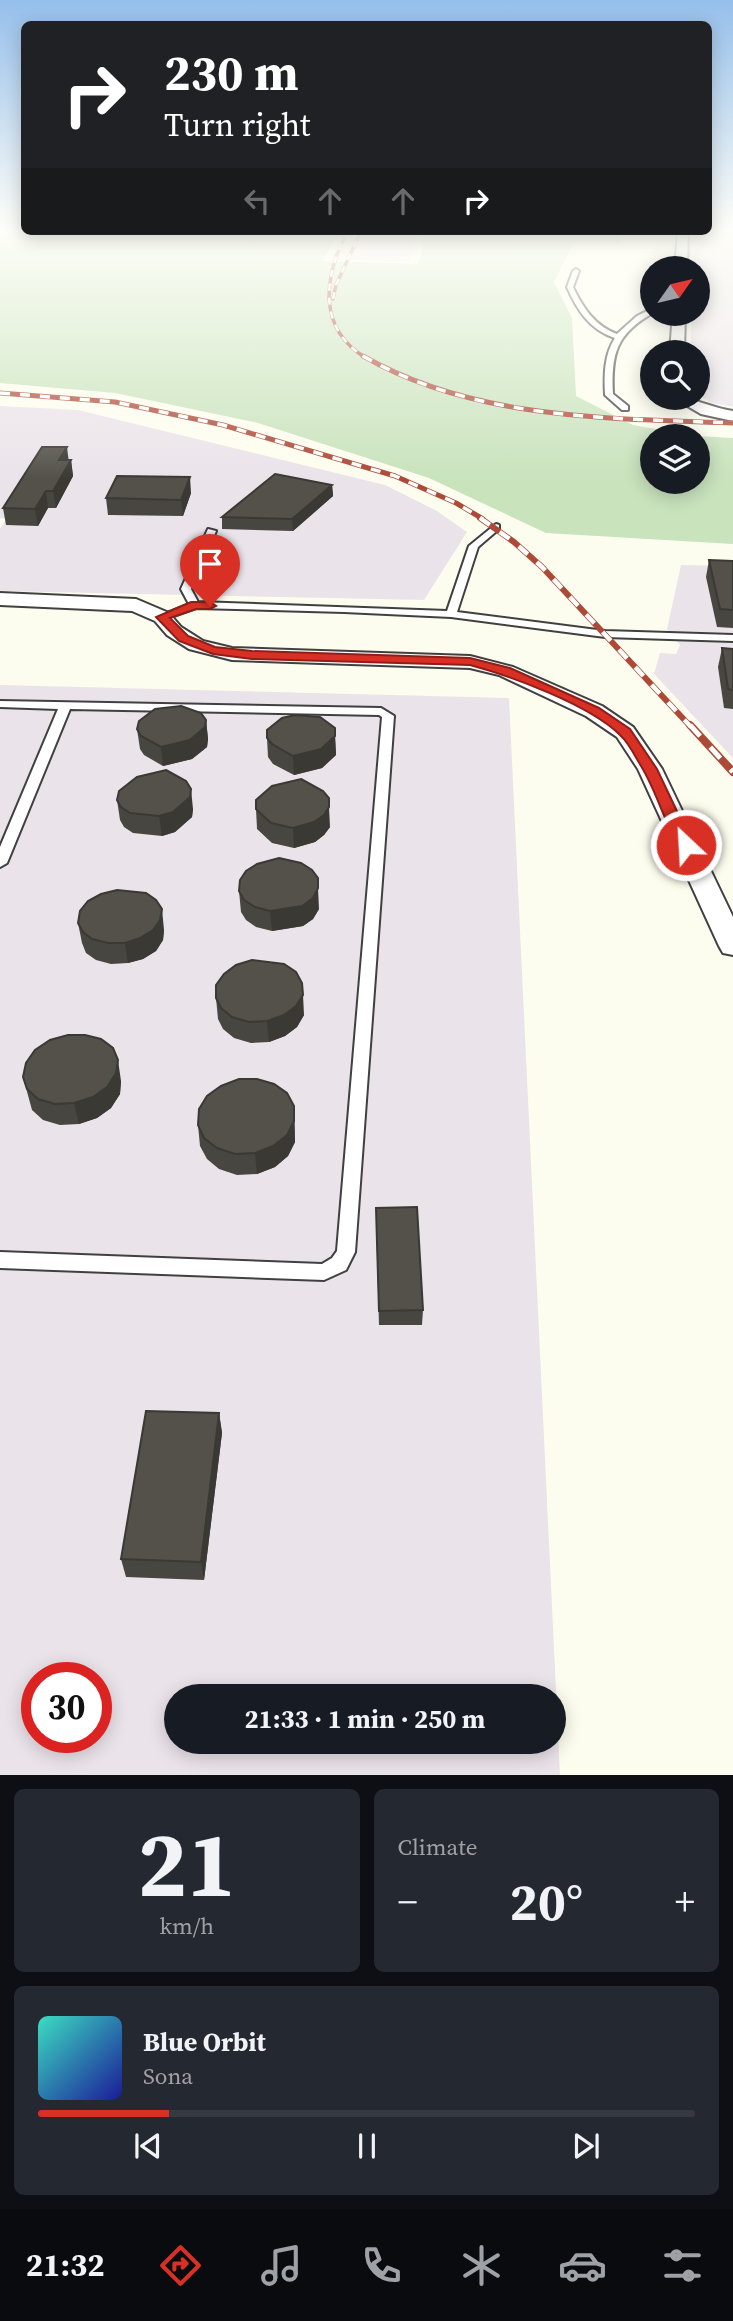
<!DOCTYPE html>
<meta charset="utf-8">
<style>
body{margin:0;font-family:"Source Serif 4",serif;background:#242831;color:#f1f3f6;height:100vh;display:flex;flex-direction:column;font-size:26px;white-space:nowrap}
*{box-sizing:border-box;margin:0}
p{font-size:23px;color:#9ea1a6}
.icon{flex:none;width:38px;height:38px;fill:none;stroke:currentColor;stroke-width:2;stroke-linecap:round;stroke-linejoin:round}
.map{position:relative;height:1775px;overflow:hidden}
.side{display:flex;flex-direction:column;gap:14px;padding:14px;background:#0d0f14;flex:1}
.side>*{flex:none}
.hud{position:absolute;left:21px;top:21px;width:691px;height:214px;border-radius:10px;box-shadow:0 4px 18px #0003;background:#202124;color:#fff;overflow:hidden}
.needle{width:46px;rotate:56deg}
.fabs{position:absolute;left:640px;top:256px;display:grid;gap:14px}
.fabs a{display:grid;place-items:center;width:70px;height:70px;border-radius:50%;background:#171b24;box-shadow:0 4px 18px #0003;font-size:35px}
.speed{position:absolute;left:21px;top:1662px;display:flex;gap:14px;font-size:35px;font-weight:700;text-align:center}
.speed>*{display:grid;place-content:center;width:91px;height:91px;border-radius:50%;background:#171b24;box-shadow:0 4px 18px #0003;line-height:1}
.speed .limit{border:10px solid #d22;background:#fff;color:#111}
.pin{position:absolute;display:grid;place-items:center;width:60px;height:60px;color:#fff;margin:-72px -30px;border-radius:50% 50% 50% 0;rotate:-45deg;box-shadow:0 0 7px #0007}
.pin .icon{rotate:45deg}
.me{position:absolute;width:77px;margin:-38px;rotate:335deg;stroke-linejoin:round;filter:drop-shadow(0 0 5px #0008)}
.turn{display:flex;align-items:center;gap:24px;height:147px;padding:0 28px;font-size:32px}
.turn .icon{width:91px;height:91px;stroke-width:2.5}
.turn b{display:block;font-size:49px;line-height:60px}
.lanes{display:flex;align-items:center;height:66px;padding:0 28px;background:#0003;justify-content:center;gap:35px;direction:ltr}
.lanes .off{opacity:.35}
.big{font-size:52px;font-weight:700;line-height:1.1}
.side .tile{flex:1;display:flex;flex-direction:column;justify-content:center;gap:10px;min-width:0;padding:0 24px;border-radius:10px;background:#242831}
.side .dial{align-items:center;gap:0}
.dial b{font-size:91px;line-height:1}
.song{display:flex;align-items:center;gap:21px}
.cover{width:84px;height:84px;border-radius:10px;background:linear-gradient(135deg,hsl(170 70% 55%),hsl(240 70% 35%))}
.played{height:7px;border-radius:4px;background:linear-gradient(90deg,#d93025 20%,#363941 20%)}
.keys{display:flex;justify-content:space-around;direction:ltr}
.heat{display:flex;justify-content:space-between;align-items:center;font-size:38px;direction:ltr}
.side .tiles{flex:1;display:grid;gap:14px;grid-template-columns:1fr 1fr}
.tile:last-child{grid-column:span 2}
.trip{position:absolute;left:164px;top:1684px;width:402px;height:70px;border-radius:35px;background:#171b24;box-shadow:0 4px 18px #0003;font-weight:700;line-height:70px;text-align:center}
.tabs{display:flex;height:112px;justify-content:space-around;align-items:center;background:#090b0e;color:#9ea1a6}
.tabs .icon{width:49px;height:49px}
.tabs .on{color:#d93025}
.tabs b{font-size:32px;color:#f1f3f6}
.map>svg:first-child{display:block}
.industrial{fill:#ebe3ea;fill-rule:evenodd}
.green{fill:#c9e3bd}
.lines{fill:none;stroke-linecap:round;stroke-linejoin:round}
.service-casing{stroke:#404040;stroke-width:4}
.minor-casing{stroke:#404040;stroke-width:4}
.service{fill:#fff;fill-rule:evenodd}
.minor{fill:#fff;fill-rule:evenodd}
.rail-far3-casing{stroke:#ac4937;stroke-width:3.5}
.rail-far2-casing{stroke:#ac4937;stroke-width:5}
.rail-far1-casing{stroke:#ac4937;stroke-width:6}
.rail-casing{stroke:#ac4937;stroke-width:8}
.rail-far3{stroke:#fff;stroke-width:2.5;stroke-dasharray:7;stroke-linecap:butt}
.rail-far2{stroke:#fff;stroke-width:3.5;stroke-dasharray:10;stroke-linecap:butt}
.rail-far1{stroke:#fff;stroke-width:4.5;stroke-dasharray:12;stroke-linecap:butt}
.rail{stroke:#fff;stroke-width:5;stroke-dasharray:15;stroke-linecap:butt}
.wall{fill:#484640}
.shaded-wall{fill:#3b3934}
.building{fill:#54514b;stroke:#3b3934;stroke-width:2}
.route{fill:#d93025;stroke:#8d1f18;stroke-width:2}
</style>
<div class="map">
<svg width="733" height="1775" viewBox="0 0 733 1775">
<rect width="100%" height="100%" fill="#fdfdef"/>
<g class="industrial">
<polygon points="345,231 419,231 409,262 331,259"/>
<polygon points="695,231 733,231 733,407 711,403 698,394 698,352 690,352 692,313 698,313 698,268 694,268"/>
<polygon points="0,406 78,410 385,485 437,511 467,532 424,600 0,591 0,529 6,519 0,518"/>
<polygon points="681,565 733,566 733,758 654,674 660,653 676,654 680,645 667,629"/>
<path d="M0,685l509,13 51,1077h-560zM37,1678h59v60h-59zM177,1696h378v45h-378z"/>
</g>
<polygon class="green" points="11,231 339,231 323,261 418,264 427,231 623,231 619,244 574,242 554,282 572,318 576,396 633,425 695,436 653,436 653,481 698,481 698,436 733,438 733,544 546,533 429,478 258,423 115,393 0,383 0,235"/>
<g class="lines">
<defs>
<g id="service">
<path d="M576,269l3,2 -6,16c10,21 22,39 44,47l20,-18 16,-8v5c-37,21 -42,41 -40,81l15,12v4h-6l-17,-15c-1,-20 -1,-40 10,-57 -25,-8 -38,-28 -48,-51l6,-16z"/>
<polygon points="496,524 499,525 499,529 478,547 457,612 605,631 733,635 733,641 605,637 451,617 344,612 196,608 162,620 157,617 189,604 181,589 208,529 216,531 191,589 198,602 447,611 469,546"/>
<polygon points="0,701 381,708 394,716 355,1252 346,1270 324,1280 0,1268 0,1252 322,1264 332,1258 337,1251 382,717 379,715 70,709 7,863 0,867 0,847 58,709 0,707"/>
</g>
<g id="minor">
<polygon points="678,231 688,231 687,268 675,268"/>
<polygon points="673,313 685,313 684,352 670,352"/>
<path d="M672,397c22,0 39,11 61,14v10l-32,-7z"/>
<polygon points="0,593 136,599 169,613 181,627 203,641 232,648 470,656 513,667 602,706 633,727 662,769 733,917 733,955 723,953 719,946 638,769 617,737 586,716 499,675 470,668 232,660 189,649 167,635 155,621 132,611 0,605"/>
</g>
</defs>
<use href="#service" class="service-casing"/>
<use href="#minor" class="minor-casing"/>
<use href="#service" class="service"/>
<use href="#minor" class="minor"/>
<defs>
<g id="rail-far3">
<path d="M348,231c-24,44 -32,97 18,127"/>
<polyline points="333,299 336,285 361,231"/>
</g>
<g id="rail-far2">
<path d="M363,356c112,64 244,62 370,67"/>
<polyline points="0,393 115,402 223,425 395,476 456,503 483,519"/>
</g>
<polyline id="rail-far1" points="480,518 514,542 542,567 691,727"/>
<polyline id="rail" points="690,725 733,772"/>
</defs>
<use href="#rail-far3" class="rail-far3-casing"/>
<use href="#rail-far2" class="rail-far2-casing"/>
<use href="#rail-far1" class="rail-far1-casing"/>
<use href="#rail" class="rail-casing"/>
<use href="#rail-far3" class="rail-far3"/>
<use href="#rail-far2" class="rail-far2"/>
<use href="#rail-far1" class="rail-far1"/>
<use href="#rail" class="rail"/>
</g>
<g class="wall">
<polygon points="69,460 71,460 73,476 56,508 48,508 38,526 6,525 3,508"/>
<polygon points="332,485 333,496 293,531 222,529 222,517"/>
<polygon points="191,493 183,516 108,515 106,498"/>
<polygon points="709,560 733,561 733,628 717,627 706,577"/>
<polygon points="722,648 733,649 733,709 724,708 718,667"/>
<polygon points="206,720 208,739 207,747 192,759 163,766 144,755 140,749 137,729"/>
<polygon points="335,736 336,755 322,768 294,775 273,764 268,757 267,738"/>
<polygon points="117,800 193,809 192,817 175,832 162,836 133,833 124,827 120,820"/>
<polygon points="256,809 330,827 324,835 315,842 294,848 272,843 257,829"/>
<polygon points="239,891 319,909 313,919 303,926 272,931 256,927 246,920 241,912"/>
<polygon points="78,923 164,930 163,940 156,951 143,959 128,963 111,964 96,960 86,953 82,943"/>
<polygon points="216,998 304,1015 297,1027 285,1036 269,1042 251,1043 234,1038 223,1029 218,1019"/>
<polygon points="23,1077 121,1081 120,1094 111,1108 97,1118 79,1124 60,1125 43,1120 32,1110"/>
<polygon points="294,1106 295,1142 288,1156 275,1167 257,1174 237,1175 219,1169 207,1159 200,1146 198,1125"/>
<polygon points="376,1222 423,1310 422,1325 379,1325"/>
<polygon points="219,1413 222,1433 204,1580 126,1577 121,1559"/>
</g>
<g class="shaded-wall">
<polygon points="67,447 69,463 59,460"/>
<polygon points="71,460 73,476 56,508 53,491"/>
<polygon points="190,477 191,493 183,516 181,500"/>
<polygon points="332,485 333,496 293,531 292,519"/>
<polygon points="46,491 48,508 38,526 35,509"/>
<polygon points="206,720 208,739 207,747 192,759 163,766 161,747"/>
<polygon points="335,736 336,755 322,768 294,775 293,756"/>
<polygon points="191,789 193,809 192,817 175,832 162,836 159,816"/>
<polygon points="329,807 330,827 324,835 315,842 294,848 293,828"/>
<polygon points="318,888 319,909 313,919 303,926 272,931 270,911"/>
<polygon points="162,909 164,930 163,940 156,951 143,959 128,963 125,943"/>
<polygon points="303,995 304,1015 297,1027 285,1036 269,1042 267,1021"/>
<polygon points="118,1060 121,1081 120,1094 111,1108 97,1118 79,1124 74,1103"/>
<polygon points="294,1106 295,1142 288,1156 275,1167 257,1174 255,1153"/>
<polygon points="219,1413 222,1433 204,1580 201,1562"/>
</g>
<g class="building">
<polygon points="42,447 67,447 59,460 71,460 53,491 46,491 35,509 3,508"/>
<polygon points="275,474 332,485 292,519 222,517"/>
<polygon points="117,476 190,477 181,500 106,498"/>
<polygon points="709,560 733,561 733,610 720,609"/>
<polygon points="722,648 733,649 733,690 728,689"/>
<polygon points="181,706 201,713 206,720 205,727 190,740 161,747 141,736 137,729 139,721 155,709"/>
<polygon points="295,715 320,717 335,728 335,736 321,749 293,756 272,744 267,738 267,730 282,718"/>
<polygon points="166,770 186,781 191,789 190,797 173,812 159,816 130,813 121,807 117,800 119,791 137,777"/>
<polygon points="301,779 323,791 329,798 329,807 324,815 314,822 293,828 271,823 256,809 256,800 272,786"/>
<polygon points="279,858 301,863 312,870 318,878 318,888 313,898 302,906 270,911 255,907 244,900 239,891 240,880 246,871 257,864"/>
<polygon points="117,890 146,893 156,900 162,909 160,920 153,930 140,938 125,943 108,943 92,939 83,932 78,923 80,911 88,901 101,894"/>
<polygon points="252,960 284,964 296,972 302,983 303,995 296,1006 284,1015 267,1021 249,1022 232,1017 221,1008 216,998 216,985 224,974 236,965"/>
<polygon points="68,1035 85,1035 101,1039 113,1048 118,1060 116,1073 107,1087 93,1097 74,1103 55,1104 38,1099 27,1089 23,1077 26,1063 35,1050 50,1040"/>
<polygon points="239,1079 257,1079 274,1084 287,1093 294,1106 294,1121 287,1135 273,1146 255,1153 235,1154 217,1148 204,1138 198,1125 199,1109 207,1096 221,1086"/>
<polygon points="417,1207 423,1310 379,1311 376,1208"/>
<polygon points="146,1411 219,1413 201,1562 121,1559"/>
</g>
<linearGradient id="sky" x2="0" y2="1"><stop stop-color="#95bfea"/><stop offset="0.48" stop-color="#fefef8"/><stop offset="1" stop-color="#fefef8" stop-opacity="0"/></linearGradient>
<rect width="733" height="479" fill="url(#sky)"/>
<path class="route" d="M191,602h19l6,4 -6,3h-14l-26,9 18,18 27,11 37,4 218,7 40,10 89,40 31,21 27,40 36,76 -7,5 -6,-2c-16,-26 -23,-56 -39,-82 -6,-10 -12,-23 -21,-31 -30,-30 -109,-59 -150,-70l-218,-6 -39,-5 -34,-13 -23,-24z"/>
</svg>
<div class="fabs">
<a><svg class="needle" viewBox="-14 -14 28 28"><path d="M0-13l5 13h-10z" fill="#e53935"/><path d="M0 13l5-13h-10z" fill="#9ea1a6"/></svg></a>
<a><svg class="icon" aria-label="search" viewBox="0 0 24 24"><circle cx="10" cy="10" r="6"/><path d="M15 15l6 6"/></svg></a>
<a><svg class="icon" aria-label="layers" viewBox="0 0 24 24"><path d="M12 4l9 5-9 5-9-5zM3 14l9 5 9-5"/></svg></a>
</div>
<div class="speed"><div class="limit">30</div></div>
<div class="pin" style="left:210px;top:606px;background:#d93025"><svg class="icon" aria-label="arrive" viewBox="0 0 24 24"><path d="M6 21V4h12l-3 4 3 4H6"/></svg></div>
<svg class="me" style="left:686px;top:845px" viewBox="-20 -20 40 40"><circle r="17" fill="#d93025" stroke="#fff" stroke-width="3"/><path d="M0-11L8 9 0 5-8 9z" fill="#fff"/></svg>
<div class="trip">21:33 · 1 min · 250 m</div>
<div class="hud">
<div class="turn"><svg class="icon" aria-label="right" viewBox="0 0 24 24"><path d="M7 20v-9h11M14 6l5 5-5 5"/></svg><div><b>230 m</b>Turn right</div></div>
<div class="lanes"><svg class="icon off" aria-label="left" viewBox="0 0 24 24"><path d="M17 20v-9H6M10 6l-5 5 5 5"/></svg><svg class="icon off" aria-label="ahead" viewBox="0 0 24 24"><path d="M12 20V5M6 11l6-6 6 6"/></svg><svg class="icon off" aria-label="ahead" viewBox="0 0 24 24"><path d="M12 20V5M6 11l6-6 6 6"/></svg><svg class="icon" aria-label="right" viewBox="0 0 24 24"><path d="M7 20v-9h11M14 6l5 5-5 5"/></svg></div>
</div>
</div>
<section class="side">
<div class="tiles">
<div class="tile dial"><b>21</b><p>km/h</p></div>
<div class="tile"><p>Climate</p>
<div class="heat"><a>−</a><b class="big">20°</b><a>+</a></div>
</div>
<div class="tile">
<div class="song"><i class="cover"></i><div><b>Blue Orbit</b><p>Sona</p></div></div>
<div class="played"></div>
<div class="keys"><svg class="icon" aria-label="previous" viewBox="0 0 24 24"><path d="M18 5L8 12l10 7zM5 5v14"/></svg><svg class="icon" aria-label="pause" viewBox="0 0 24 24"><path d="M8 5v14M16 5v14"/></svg><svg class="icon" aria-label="next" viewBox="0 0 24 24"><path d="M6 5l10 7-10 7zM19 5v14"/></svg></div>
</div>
</div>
</section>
<nav class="tabs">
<b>21:32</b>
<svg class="icon on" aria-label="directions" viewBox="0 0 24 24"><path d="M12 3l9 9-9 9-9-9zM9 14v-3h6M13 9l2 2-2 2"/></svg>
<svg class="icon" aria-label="music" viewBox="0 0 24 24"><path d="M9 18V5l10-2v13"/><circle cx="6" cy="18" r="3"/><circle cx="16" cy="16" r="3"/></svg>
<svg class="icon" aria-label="phone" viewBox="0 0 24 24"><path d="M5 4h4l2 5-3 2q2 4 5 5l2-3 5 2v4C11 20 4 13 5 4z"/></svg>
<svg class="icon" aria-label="climate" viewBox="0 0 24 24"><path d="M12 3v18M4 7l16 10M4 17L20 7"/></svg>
<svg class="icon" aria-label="car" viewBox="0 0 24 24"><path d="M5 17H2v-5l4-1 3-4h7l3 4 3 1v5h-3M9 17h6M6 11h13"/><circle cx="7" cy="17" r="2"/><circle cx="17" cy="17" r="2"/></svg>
<svg class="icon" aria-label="filters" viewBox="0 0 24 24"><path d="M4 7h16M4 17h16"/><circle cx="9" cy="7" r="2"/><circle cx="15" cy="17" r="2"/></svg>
</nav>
